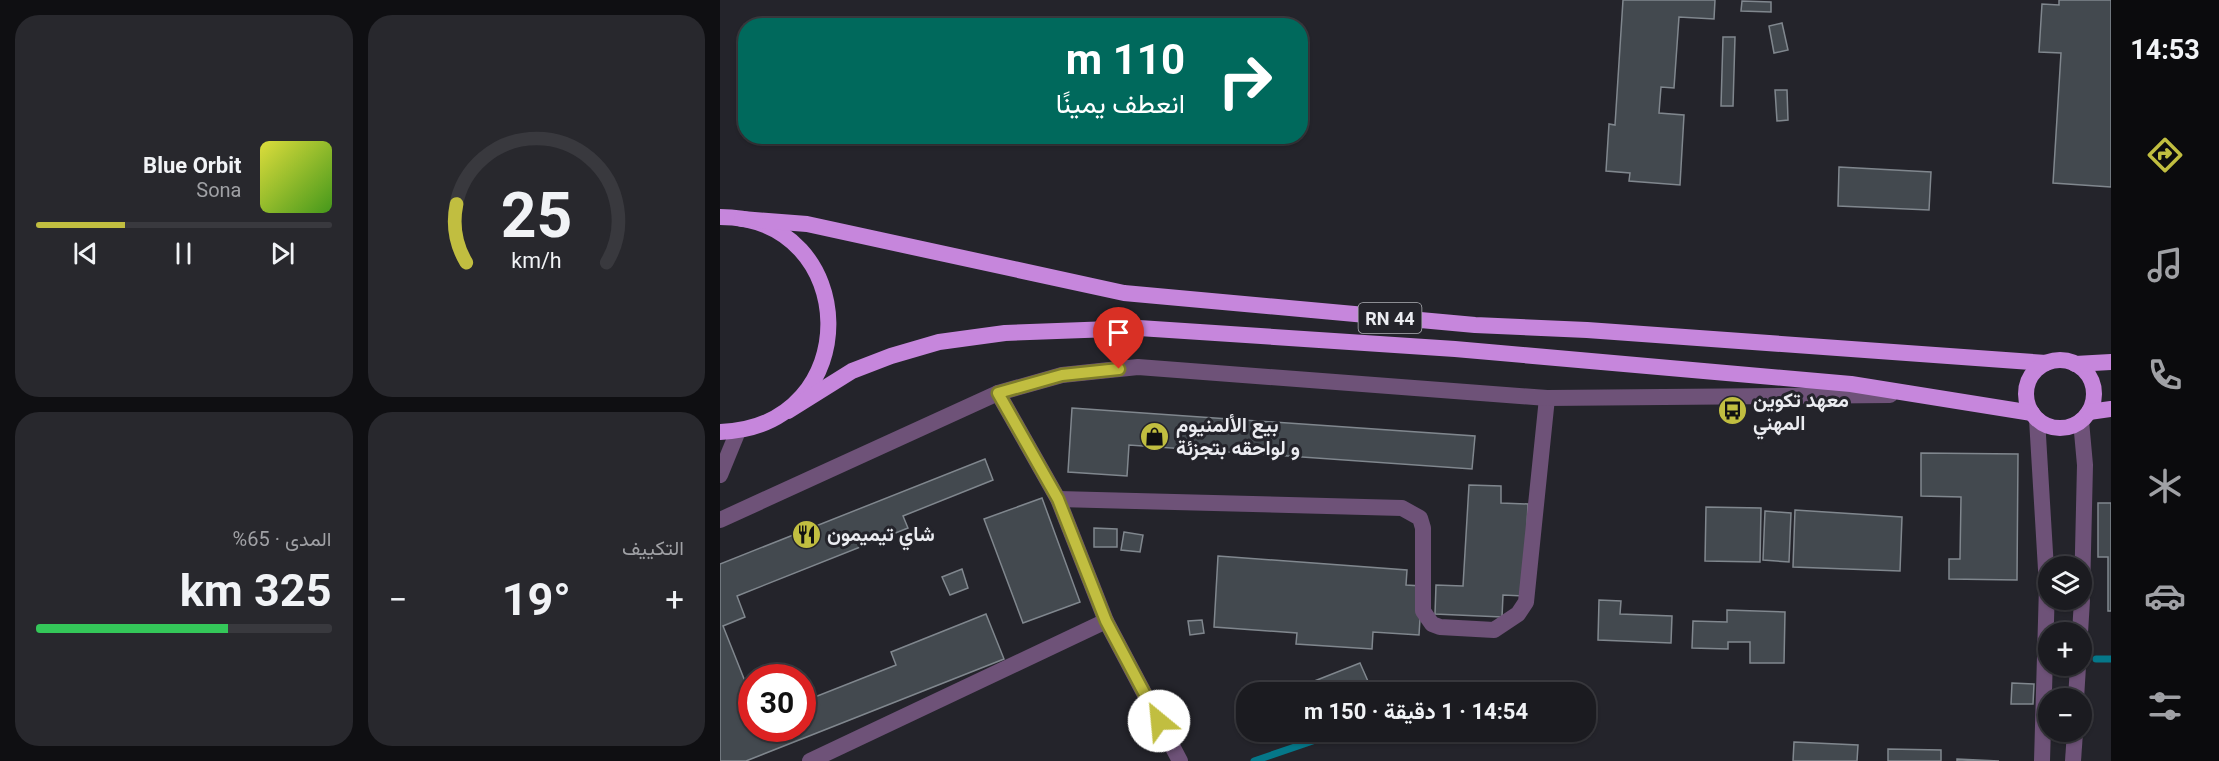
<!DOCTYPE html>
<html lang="ar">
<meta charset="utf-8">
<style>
body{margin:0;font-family:Roboto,Vazirmatn,sans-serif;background:#28282d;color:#f1f3f6;direction:rtl;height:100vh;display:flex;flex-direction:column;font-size:22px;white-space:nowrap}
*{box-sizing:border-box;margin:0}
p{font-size:20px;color:#a0a1a5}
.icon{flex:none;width:33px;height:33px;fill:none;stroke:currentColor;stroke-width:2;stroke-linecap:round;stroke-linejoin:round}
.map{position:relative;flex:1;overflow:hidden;direction:ltr}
.details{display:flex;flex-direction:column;gap:15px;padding:15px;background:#0f0f12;width:720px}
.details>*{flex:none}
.guide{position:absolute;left:18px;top:18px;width:570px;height:126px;border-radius:24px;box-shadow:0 2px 4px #0004,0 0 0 2px #39393e;direction:rtl;background:#00695c;color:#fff;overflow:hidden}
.fabs{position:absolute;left:1318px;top:556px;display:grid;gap:12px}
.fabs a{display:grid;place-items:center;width:54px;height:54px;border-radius:50%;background:#1b1b20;box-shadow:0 2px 4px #0004,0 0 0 2px #39393e;font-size:30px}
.speed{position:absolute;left:18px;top:664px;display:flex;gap:12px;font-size:30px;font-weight:700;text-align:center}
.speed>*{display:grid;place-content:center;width:78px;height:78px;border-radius:50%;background:#1b1b20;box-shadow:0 2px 4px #0004,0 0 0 2px #39393e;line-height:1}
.speed .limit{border:9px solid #d22;background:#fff;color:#111}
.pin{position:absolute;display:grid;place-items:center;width:51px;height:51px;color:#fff;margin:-62px -26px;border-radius:50% 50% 50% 0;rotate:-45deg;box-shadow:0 0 6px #0007}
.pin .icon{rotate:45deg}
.me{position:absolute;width:66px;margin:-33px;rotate:332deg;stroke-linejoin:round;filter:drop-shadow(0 0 4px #0008)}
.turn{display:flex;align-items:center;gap:21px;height:126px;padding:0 24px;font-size:27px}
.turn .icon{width:78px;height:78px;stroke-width:2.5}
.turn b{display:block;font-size:42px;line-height:51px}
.big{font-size:45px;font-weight:700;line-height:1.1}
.details .tile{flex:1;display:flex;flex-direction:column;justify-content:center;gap:9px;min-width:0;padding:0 21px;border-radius:24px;background:#28282d}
.details .dial{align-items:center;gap:0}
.dial svg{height:156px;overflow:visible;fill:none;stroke:#39393e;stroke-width:7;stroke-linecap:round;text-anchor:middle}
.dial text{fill:#f1f3f6;stroke:none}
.song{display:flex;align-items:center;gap:18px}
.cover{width:72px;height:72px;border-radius:9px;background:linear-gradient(135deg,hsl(60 70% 55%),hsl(100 70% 35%))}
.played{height:6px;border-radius:3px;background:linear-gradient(90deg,#c1be40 30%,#39393e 30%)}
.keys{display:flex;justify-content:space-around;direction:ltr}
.heat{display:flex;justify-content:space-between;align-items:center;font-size:33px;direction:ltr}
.charge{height:9px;border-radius:4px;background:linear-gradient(90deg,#34c759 65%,#39393e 0)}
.details .tiles{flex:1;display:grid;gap:15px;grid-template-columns:repeat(2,1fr)}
.trip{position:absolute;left:516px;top:682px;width:360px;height:60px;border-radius:24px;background:#1b1b20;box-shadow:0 2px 4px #0004,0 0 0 2px #39393e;font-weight:700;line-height:60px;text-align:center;direction:rtl}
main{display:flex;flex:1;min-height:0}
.tab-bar{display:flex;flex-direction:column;width:108px;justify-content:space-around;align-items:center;background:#0b0b0d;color:#a0a1a5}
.tab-bar .icon{width:42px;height:42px}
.tab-bar .current{color:#c1be40}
.tab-bar b{font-size:27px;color:#f1f3f6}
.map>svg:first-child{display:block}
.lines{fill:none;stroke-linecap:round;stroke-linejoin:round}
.stream{stroke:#057789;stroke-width:7}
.building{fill:#43494f;stroke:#80878e;stroke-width:1.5}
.minor{stroke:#6e5278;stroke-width:16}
.tertiary{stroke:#6e5278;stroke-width:16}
.trunk{stroke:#c686dc;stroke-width:16}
.route-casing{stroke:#7d7c2a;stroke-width:15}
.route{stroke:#c1be40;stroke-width:10}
.labels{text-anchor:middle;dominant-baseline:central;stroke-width:6;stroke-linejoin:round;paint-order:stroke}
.shield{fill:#24242b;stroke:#afb0b6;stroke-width:1.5}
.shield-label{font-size:18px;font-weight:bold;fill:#ebecf1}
.poi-label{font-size:20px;font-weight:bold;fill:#ebecf1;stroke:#24242b;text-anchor:start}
</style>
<main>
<nav class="tab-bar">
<b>14:53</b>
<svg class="icon current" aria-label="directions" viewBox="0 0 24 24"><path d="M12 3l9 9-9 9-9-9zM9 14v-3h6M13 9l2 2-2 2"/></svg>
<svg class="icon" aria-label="music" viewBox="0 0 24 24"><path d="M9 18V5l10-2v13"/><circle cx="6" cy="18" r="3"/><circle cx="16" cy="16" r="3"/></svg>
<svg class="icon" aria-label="phone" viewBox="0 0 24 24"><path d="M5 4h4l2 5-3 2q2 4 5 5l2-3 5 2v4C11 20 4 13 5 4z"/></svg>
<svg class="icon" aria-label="climate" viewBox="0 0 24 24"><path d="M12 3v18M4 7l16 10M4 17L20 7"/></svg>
<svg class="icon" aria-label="car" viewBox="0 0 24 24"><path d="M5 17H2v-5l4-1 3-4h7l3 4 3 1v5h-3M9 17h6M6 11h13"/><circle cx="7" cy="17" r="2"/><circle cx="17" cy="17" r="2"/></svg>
<svg class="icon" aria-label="filters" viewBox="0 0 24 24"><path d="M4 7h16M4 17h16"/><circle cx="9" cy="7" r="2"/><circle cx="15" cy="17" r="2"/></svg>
</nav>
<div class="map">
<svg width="1391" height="761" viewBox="0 0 1391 761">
<rect width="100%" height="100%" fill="#24242b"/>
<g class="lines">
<g class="stream">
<polyline points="1376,659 1391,659"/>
<polyline points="534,761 619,732"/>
</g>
</g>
<g class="building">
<polygon points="903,0 995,0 994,19 959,17 954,88 941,87 939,113 964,115 960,185 909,181 910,173 886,171 889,124 895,125"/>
<polygon points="1339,0 1391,0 1391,187 1333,183 1341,53 1319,52 1322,4 1339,5"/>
<polygon points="1022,1 1051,2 1051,12 1021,11"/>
<polygon points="1062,23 1068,50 1054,53 1049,26"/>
<polygon points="1003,37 1015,37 1013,106 1001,106"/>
<polygon points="1055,90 1067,90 1068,120 1057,121"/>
<polygon points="1119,167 1211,172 1209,210 1118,206"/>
<polygon points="352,408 755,436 752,469 409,445 407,476 348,472"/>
<polygon points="1201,453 1298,454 1297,580 1229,579 1229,559 1240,559 1241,497 1201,496"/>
<polygon points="265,459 273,480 183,516 188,528 17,596 25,617 3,626 32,699 32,729 82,729 82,702 176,665 171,652 266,614 284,659 26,761 0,761 0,564"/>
<polygon points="749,485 781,486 781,503 808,504 804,596 783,595 782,617 715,614 716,585 743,586"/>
<polygon points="322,498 360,602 303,623 264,519"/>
<polygon points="1378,503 1391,503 1391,611 1388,611 1388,557 1378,557"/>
<polygon points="986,507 1041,508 1040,562 985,561"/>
<polygon points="1075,510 1182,517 1180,571 1073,567"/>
<polygon points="1045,511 1071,513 1069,562 1043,560"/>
<polygon points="374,528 397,529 397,547 374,547"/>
<polygon points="404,532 423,535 420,552 401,550"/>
<polygon points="498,556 687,570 686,585 702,586 699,635 653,632 652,649 576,644 577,633 494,627"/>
<polygon points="242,569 248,588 230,595 222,577"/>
<polygon points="879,600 901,601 900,614 952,616 951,643 878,640"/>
<polygon points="1007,610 1065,612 1064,663 1030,663 1030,642 1008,642 1008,649 972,648 973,621 1007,622"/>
<polygon points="482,620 484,633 470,635 468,621"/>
<polygon points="640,663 651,688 638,693 564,693"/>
<polygon points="1292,683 1314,684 1313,704 1291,704"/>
<polygon points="1074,742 1138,745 1137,761 1073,761"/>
<polygon points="1168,749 1221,750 1221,761 1168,761"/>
<polygon points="1237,759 1279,761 1237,761"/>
</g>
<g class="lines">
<g class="minor">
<polyline points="278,393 338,499 386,621 460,761"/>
<polyline points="0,475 18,431"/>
<polyline points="338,499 682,508 700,518 703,528 703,611 712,624 720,627 774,630 798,614 806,602 827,398"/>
<polyline points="0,520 278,393 342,375 418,367 827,398 1170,395"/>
<polyline points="90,761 386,621"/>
</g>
<g class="tertiary">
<polyline points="1317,419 1327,586 1322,761"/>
<polyline points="1361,421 1365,465 1362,594"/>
<polyline points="1360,633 1362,600"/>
<polyline points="1356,699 1358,666"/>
<polyline points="1353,761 1355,732"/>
</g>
<g class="trunk">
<path d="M0,217c142,0 147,210 0,215"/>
<polyline points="22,219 87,224 404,293 755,325 867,330 1326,363"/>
<circle cx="1340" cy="394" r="34"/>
<polyline points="1355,364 1391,362"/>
<polyline points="68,411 132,371 171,356 219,342 285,333 419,328 735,349 1131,384 1312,413"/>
<polyline points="1369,412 1391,409"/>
</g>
</g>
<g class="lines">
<defs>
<polyline id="route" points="399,369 342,375 278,393 338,499 386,621 439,721"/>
</defs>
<use href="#route" class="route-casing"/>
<use href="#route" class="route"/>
</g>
<defs>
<symbol id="bus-disc" viewBox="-11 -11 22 22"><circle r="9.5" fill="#c1be40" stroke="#24242b"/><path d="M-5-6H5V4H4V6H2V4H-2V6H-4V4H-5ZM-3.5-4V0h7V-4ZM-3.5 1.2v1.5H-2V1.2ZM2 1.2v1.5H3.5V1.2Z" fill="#111"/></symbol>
<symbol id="shop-disc" viewBox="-11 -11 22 22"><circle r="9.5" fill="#c1be40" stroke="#24242b"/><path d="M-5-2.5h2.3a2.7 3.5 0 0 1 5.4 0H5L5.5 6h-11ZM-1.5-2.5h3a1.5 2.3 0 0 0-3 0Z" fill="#111"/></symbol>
<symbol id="restaurant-disc" viewBox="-11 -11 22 22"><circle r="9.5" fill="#c1be40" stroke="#24242b"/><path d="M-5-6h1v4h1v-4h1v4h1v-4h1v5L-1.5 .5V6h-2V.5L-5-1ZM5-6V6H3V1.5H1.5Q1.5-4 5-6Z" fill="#111"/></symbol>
</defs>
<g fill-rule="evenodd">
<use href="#bus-disc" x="996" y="394" width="33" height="33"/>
<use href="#shop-disc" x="418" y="420" width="33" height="33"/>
<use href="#restaurant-disc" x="70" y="518" width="33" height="33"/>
</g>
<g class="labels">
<rect class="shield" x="638.5" y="303" width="63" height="30" rx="4.5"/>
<g class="shield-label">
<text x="670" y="318">RN 44</text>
</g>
<g class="poi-label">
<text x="1033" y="400">معهد تكوين<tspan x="1033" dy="23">المهني</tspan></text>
<text x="456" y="425">بيع الألمنيوم<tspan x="456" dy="23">و لواحقه بتجزئة</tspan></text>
<text x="107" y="534">شاي تيميمون</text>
</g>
</g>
</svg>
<div class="fabs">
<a><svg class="icon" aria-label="layers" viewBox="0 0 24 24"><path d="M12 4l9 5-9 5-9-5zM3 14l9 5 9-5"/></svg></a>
<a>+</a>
<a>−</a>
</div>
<div class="speed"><div class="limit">30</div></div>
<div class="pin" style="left:399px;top:369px;background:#d93025"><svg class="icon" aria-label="arrive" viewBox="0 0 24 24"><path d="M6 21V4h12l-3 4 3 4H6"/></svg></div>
<svg class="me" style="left:439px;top:721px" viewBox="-20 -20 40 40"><circle r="19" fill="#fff"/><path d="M0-13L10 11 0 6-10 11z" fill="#c1be40"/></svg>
<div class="trip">14:54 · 1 دقيقة · 150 m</div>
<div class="guide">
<div class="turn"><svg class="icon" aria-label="right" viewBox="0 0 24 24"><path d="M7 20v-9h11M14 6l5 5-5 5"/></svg><div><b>110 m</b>انعطف يمينًا</div></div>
</div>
</div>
<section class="details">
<div class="tiles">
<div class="tile dial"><svg viewBox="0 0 100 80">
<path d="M14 69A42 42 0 1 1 86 69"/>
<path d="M14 69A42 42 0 0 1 9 39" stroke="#c1be40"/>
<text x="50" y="56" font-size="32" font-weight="700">25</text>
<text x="50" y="72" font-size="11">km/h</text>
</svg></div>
<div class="tile">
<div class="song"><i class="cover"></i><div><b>Blue Orbit</b><p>Sona</p></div></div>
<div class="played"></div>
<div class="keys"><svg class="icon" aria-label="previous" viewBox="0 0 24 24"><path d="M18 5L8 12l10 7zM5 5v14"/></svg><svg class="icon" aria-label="pause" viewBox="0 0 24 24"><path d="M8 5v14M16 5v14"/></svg><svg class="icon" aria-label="next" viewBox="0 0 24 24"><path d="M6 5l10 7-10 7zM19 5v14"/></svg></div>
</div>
<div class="tile"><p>التكييف</p>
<div class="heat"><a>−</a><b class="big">19°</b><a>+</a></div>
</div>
<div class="tile"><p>المدى · 65%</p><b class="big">325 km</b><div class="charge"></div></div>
</div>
</section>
</main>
